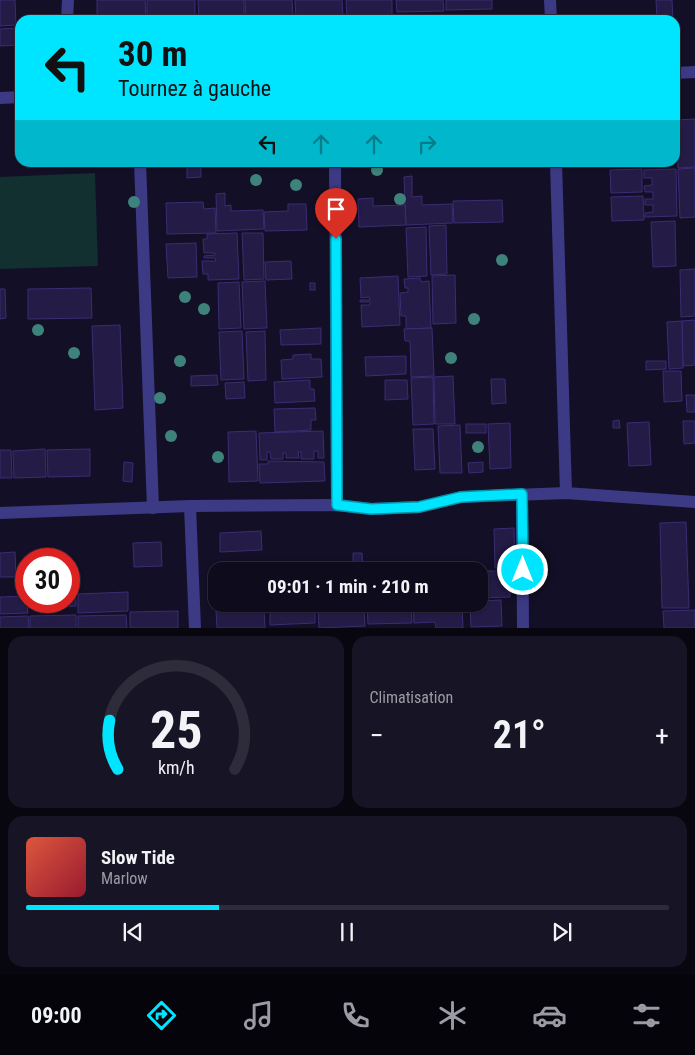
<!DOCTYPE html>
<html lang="fr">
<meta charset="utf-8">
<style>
body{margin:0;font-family:"Roboto Condensed",sans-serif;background:#171425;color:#f1f3f6;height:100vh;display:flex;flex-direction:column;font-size:19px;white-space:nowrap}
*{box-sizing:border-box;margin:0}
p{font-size:16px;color:#9b9ba3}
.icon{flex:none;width:28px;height:28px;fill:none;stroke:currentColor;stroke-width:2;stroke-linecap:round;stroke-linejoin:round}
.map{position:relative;height:628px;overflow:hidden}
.drawer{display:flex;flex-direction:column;gap:8px;padding:8px;background:#08060f;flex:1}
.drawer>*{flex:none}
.hud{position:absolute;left:15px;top:15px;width:665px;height:152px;border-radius:15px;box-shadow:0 1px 4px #0004,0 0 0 1px #2e2b3b;background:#00e5ff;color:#111;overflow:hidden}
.speed{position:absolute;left:15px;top:548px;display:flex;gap:10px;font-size:25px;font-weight:700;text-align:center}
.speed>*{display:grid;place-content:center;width:65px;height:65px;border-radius:50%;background:#0e0b1c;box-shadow:0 1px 4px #0004,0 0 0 1px #2e2b3b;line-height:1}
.speed .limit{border:8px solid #d22;background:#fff;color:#111}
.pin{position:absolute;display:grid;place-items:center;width:42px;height:42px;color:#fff;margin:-51px -21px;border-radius:50% 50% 50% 0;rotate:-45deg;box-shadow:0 0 5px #0007}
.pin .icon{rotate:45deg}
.me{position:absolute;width:55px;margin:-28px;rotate:0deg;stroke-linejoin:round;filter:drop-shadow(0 0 4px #0008)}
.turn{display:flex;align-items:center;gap:18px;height:105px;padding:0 20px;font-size:22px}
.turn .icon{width:65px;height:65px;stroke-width:2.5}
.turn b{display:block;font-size:35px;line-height:42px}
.lanes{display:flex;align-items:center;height:48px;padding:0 20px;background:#0003;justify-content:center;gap:25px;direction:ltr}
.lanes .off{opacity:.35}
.big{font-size:38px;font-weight:700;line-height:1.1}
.drawer .card{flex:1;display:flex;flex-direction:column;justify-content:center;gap:8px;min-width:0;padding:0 18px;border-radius:15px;background:#171425}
.drawer .dial{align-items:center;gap:0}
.dial svg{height:130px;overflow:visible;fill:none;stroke:#2e2b3b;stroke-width:7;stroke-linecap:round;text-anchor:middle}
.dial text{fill:#f1f3f6;stroke:none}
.song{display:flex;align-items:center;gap:15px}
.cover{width:60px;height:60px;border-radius:8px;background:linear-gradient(135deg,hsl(10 70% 55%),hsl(350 70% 35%))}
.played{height:5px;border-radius:2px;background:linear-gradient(90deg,#00e5ff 30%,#2e2b3b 30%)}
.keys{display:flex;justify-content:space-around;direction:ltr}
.heat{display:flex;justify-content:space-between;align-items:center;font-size:28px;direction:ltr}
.drawer .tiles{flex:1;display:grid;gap:8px;grid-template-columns:1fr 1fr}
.card:last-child{grid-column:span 2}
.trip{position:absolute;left:208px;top:562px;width:280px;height:50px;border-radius:15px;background:#0e0b1c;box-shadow:0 1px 4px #0004,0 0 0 1px #2e2b3b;font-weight:700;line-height:50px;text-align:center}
.menu{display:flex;height:80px;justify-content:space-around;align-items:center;background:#06040b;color:#9b9ba3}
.menu .icon{width:35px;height:35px}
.menu .on{color:#00e5ff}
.menu b{font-size:22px;color:#f1f3f6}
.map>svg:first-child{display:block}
.green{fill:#12302f}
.building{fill:#241b47;stroke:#3b2d73}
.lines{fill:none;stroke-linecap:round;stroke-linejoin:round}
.street{stroke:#3d3a85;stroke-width:12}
.tree{fill:#3d827b}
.route-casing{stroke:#0095a6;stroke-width:12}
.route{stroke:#00e5ff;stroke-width:9}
</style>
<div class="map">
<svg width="695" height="628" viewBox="0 0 695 628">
<rect width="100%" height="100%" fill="#130f26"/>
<polygon class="green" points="95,173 98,266 0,269 0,177"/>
<g class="building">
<polygon points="0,0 15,0 16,25 0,26"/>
<polygon points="97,0 145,0 146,18 97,20"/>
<polygon points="147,0 195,0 195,19 147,20"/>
<polygon points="198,0 244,0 244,19 199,20"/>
<polygon points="245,0 292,0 293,16 246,18"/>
<polygon points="295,0 342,0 343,17 296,19"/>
<polygon points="346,0 392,0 392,16 347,18"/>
<polygon points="396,0 443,0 444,11 397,12"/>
<polygon points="446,0 492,0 492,9 446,10"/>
<polygon points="656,0 672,0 673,20 657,20"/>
<polygon points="17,28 18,45 0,46 0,29"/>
<polygon points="695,119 695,167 678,168 676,120"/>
<polygon points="187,162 201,162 201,177 187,178"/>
<polygon points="695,168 695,217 680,218 678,169"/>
<polygon points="642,169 642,192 611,193 610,170"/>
<polygon points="676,169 677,216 645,217 645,213 653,212 653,205 645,205 645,199 653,199 653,192 645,192 644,186 652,185 652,178 644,178 644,170"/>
<polygon points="412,176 412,197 422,196 422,205 452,204 453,223 406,225 404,177"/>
<polygon points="225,193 225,206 231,205 231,211 263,210 264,229 217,231 216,194"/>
<polygon points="643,196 644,220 612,221 611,197"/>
<polygon points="373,198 373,206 405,205 406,225 359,227 358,199"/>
<polygon points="502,200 503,222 454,223 453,201"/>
<polygon points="203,202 204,209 215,208 216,233 167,234 166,203"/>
<polygon points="288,204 306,204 307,230 265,231 264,212 288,211"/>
<polygon points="675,221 676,266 653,267 651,222"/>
<polygon points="446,225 447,274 431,275 429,226"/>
<polygon points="426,227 427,276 408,277 406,228"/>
<polygon points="237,233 239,279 208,280 208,274 203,274 202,261 216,261 215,258 204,258 204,256 215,255 215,253 204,253 203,239 207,239 207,234"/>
<polygon points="242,233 263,233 264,279 244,280"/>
<polygon points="196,243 197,277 168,278 166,244"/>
<polygon points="291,261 292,279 266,280 265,262"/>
<polygon points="695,269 695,316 681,317 680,270"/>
<polygon points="455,275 456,323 433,324 432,276"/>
<polygon points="398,276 400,325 362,327 361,305 370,305 370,302 360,302 360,300 370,300 369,297 361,298 360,278"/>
<polygon points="420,278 421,282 429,281 431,328 406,329 406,316 401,316 400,293 408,292 408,288 405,288 404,279"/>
<polygon points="265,281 267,328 244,329 242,282"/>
<polygon points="239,282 241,328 219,329 218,283"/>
<rect x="310" y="283" width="5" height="7"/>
<polygon points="91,288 92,318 28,319 28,289"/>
<polygon points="0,289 5,289 6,318 0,319"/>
<polygon points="695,320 695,365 683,366 682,321"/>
<polygon points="682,321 683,368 669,369 667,322"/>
<polygon points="120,325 123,408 95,410 92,326"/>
<polygon points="321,328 321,344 281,345 280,330"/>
<polygon points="432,328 434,376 411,377 410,341 405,341 404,329"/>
<polygon points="242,331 244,379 221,380 219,332"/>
<polygon points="265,331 266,380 248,381 246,332"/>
<polygon points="311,354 311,359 321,359 322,377 282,379 281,360 293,359 293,355"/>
<polygon points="406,356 406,374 366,376 365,357"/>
<polygon points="646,361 666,361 666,369 646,370"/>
<polygon points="663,371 681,371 682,401 664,402"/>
<polygon points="217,375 218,385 191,386 191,376"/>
<polygon points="453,376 455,424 435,424 434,377"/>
<polygon points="433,377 434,424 413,425 411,378"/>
<polygon points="491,379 505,379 506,403 492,404"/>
<polygon points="310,380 310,389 314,389 315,401 275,403 274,382"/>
<polygon points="385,380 407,380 408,399 385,400"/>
<polygon points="244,382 245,398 226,399 225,383"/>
<polygon points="686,395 695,395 695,412 687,412"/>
<polygon points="315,408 316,420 311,420 311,430 275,432 274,409"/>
<polygon points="619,420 620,428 613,428 613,421"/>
<polygon points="683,421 695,421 695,443 684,444"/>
<polygon points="649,422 651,465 629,466 627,423"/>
<polygon points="510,423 511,468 490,469 488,424"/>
<rect x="466" y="424" width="20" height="9"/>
<polygon points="460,425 462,473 440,473 438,426"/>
<polygon points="413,429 433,429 435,469 415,470"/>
<polygon points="256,431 258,481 229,482 228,432"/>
<polygon points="323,431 324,458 318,458 318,451 314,451 314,459 301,459 301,452 298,452 299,458 286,458 286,453 283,453 283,459 271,459 270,452 267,452 267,460 260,460 259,433"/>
<polygon points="45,449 46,477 14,478 13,451"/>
<polygon points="90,449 90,476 48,477 47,450"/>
<polygon points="0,450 11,450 12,478 0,478"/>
<polygon points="268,461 324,462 325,481 260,483 259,464 268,464"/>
<polygon points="124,462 133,463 132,482 123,481"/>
<polygon points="483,462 483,472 469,473 468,463"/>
<polygon points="686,522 689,608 662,608 660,523"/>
<polygon points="514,528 515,567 495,568 494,529"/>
<polygon points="261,531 262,550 220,552 220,533"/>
<polygon points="161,542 162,566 134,567 133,543"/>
<polygon points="15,552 16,577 0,577 0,553"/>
<polygon points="353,553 362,553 363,571 353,571"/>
<polygon points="479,571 503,571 503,575 510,575 510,597 479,598"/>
<polygon points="69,583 75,583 76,606 31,608 31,601 69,601"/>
<polygon points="128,592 128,611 78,613 78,594"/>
<polygon points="26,596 28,613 0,614 0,597"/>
<polygon points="501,600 502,626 471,627 470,604 479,604 479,601"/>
<polygon points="216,604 263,604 263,606 216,608"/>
<polygon points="411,604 412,623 368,624 367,605"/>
<polygon points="413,604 462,604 463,628 436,628 435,622 414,623"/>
<polygon points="315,605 315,623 270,625 270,606"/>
<polygon points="364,605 365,626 319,628 318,606"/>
<polygon points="264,609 265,628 217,628 216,611"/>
<polygon points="695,610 695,628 664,628 663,611"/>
<polygon points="178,611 178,628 130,628 130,612"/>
<polygon points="76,615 76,628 30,628 30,616"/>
<polygon points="126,615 127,628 78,628 78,616"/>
<polygon points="28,616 29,628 0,628 0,617"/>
</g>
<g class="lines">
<g class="street">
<polyline points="550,0 551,20"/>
<polyline points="67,20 68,0"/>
<polyline points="675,73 695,72"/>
<polyline points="0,98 20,97"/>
<polyline points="140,162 153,508"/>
<polyline points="335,162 337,505"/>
<polyline points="556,162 566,493"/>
<polyline points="522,494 523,628"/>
<polyline points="190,506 195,628"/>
<polyline points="0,513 190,506 337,505 371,509 419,507 461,497 566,493 695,502"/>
</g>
</g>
<g class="tree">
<circle cx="377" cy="170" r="6"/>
<circle cx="256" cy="180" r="6"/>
<circle cx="296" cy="185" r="6"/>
<circle cx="400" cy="199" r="6"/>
<circle cx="134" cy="202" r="6"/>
<circle cx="344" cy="211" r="6"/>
<circle cx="502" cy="260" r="6"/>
<circle cx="185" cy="297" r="6"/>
<circle cx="204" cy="309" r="6"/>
<circle cx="474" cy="319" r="6"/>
<circle cx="38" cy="330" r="6"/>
<circle cx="74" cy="353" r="6"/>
<circle cx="451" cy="358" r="6"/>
<circle cx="180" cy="361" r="6"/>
<circle cx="160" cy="398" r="6"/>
<circle cx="171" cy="436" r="6"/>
<circle cx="478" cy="447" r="6"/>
<circle cx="218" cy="457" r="6"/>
</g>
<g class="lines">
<defs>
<polyline id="route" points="336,239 337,505 371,509 419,507 461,497 522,494 523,570"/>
</defs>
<use href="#route" class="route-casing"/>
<use href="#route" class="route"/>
</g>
</svg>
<div class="speed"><div class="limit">30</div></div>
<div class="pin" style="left:336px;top:239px;background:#d93025"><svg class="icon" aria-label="arrive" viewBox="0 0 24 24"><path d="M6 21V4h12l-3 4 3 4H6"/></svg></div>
<svg class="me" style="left:523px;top:570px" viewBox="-20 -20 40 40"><circle r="17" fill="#00e5ff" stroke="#fff" stroke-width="3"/><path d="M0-11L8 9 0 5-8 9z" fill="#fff"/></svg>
<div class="trip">09:01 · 1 min · 210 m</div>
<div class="hud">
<div class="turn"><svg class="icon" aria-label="left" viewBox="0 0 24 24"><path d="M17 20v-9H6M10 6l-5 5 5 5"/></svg><div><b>30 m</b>Tournez à gauche</div></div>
<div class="lanes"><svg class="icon" aria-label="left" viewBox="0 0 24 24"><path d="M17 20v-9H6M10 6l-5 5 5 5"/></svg><svg class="icon off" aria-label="ahead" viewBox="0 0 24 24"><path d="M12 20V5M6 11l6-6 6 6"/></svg><svg class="icon off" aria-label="ahead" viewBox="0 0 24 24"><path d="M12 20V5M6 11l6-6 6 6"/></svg><svg class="icon off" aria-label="right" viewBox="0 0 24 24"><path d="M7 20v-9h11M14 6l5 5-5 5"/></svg></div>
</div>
</div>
<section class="drawer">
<div class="tiles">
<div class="card dial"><svg viewBox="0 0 100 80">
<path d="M14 69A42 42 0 1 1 86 69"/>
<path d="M14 69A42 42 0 0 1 9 39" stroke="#00e5ff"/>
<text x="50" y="56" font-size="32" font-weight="700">25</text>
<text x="50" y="72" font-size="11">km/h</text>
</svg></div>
<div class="card"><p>Climatisation</p>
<div class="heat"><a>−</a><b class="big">21°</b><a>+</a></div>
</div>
<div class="card">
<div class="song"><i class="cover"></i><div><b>Slow Tide</b><p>Marlow</p></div></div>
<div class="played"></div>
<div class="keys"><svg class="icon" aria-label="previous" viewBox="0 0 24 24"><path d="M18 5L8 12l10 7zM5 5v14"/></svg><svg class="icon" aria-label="pause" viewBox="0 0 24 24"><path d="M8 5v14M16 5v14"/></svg><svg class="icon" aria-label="next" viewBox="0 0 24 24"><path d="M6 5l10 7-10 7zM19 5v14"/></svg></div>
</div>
</div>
</section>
<nav class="menu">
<b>09:00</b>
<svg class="icon on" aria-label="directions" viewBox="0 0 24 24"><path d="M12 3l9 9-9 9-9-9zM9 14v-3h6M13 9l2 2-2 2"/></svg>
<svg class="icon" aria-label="music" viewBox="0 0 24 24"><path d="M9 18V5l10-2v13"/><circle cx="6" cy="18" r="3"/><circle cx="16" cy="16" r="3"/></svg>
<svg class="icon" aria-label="phone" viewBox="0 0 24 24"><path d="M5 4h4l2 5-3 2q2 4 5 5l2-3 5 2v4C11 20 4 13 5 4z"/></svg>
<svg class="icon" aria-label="climate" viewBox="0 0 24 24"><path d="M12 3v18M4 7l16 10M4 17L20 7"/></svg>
<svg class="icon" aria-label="car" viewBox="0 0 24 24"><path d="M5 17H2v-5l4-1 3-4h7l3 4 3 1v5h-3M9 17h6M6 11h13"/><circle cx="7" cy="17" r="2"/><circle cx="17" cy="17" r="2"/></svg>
<svg class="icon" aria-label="filters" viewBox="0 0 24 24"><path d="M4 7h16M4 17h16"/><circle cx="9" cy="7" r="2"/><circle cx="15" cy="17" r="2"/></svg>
</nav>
